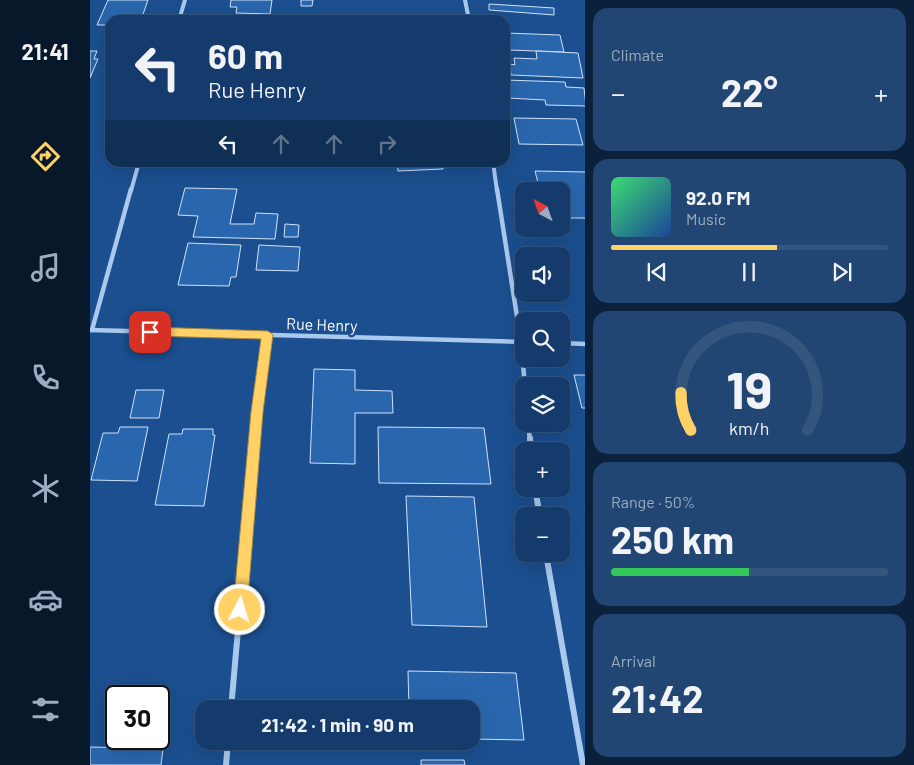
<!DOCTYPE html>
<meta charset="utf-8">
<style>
body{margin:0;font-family:Barlow,sans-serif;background:#214673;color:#f1f3f6;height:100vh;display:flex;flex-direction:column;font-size:19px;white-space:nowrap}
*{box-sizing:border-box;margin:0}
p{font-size:16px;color:#9dadc1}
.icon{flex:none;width:28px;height:28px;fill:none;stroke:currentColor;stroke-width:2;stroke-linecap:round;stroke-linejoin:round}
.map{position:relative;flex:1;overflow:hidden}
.drawer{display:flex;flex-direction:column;gap:8px;padding:8px;background:#0b203b;width:329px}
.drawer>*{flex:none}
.top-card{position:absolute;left:15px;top:15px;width:405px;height:152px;border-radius:15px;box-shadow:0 5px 20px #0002,0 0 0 1px #33557e;background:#143b6b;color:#f1f3f6;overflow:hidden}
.needle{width:32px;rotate:319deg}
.fabs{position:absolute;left:425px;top:182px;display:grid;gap:10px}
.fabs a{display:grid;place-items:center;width:55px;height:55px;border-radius:10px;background:#143b6b;box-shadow:0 5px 20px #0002,0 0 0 1px #33557e;font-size:25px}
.speed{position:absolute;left:15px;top:685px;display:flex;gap:10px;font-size:25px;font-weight:700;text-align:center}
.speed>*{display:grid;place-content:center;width:65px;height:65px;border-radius:50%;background:#143b6b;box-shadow:0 5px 20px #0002,0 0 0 1px #33557e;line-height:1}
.speed .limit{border:2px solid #111;border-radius:8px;background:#fff;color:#111}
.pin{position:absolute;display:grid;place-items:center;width:42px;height:42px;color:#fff;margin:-21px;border-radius:10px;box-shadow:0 2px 8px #0006}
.me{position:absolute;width:55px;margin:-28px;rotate:5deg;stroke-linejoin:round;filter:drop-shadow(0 0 4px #0008)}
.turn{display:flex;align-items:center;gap:18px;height:105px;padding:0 20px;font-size:22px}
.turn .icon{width:65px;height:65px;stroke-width:2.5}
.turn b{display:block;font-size:35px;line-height:42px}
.lanes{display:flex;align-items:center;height:48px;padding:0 20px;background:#0003;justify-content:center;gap:25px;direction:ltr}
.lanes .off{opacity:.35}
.big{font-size:38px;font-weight:700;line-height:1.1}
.drawer .tile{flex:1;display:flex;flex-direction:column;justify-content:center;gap:8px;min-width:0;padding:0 18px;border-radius:15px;background:#214673}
.drawer .dial{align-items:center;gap:0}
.dial svg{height:130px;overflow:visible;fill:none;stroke:#33557e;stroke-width:7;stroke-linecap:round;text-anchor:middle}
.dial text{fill:#f1f3f6;stroke:none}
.song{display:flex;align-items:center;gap:15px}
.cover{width:60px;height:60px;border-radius:8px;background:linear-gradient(135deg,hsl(140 70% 55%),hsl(220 70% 35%))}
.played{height:5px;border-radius:2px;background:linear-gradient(90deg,#ffd166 60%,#33557e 60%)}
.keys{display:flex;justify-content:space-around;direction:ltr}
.heat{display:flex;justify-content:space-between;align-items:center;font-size:28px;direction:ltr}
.charge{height:8px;border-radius:4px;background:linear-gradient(90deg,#34c759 50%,#33557e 0)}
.trip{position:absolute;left:105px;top:700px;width:285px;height:50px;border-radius:15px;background:#143b6b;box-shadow:0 5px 20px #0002,0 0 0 1px #33557e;font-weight:700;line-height:50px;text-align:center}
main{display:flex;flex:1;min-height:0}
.tab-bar{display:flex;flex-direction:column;width:90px;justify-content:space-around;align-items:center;background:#08182b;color:#9dadc1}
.tab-bar .icon{width:35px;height:35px}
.tab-bar .active{color:#ffd166}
.tab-bar b{font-size:22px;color:#f1f3f6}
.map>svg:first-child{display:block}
.building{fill:#2a66ad;stroke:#cfe3fa}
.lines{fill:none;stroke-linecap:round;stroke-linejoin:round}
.street-far2{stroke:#a9c9ee;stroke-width:4}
.street-far1{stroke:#a9c9ee;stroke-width:4.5}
.street{stroke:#a9c9ee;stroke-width:6}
.route{fill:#ffd166;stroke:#a68842}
.labels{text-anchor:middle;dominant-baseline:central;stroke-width:5;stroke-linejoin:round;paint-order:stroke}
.street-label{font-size:16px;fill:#fff;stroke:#1b4f8f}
</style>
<main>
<nav class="tab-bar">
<b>21:41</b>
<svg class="icon active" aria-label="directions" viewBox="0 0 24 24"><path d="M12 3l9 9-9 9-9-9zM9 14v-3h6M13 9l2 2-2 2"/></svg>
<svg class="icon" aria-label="music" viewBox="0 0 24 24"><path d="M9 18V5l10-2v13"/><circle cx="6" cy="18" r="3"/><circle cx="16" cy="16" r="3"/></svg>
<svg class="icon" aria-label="phone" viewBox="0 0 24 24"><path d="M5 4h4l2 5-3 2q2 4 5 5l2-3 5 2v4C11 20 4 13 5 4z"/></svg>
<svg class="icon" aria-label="climate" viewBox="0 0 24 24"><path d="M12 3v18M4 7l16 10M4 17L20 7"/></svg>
<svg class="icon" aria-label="car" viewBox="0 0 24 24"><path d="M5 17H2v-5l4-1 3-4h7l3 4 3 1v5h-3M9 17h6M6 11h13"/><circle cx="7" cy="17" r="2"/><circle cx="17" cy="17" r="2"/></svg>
<svg class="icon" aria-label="filters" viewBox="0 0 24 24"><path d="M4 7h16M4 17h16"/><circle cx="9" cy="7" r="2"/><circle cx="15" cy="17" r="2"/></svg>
</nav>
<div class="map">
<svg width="496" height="765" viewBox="0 0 496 765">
<rect width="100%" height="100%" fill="#1b4f8f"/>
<g class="building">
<polygon points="18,0 58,0 51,20 20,20 20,25 7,25"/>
<polygon points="141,0 182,0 180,14 146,13 147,7 140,7"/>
<polygon points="211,0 223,0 222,6 211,6"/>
<polygon points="399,4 464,8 464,15 399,10"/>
<polygon points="415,33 470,35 474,52 418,50 417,42 415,42"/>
<polygon points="0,51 7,51 4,59 8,59 0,78"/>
<polygon points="446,51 488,53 493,78 421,75 420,64 425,65 424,58 447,59"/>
<polygon points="415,80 475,82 476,87 494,88 496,106 456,105 455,100 417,98"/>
<polygon points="424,118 486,119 493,145 429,144"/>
<polygon points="307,162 372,162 373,166 353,166 353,169 308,171"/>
<polygon points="445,171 496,172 496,218 471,218 471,191 450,191"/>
<polygon points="95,188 147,189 140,224 164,224 166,213 188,214 185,239 103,237 108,216 88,215"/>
<polygon points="195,224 209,225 208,237 194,237"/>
<polygon points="98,243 151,245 146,277 141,277 139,286 88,285"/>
<polygon points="169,245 210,247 208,271 166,270"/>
<polygon points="224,369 265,370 265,390 302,391 303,413 265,413 265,464 220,463"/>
<polygon points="484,375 496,375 496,408 492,408"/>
<polygon points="46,390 74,390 69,418 40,418"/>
<polygon points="30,427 58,427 47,481 1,480 13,433 28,433"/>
<polygon points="288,427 394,428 401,484 289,483"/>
<polygon points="93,429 123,429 123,435 125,435 114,506 65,505 79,434 92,434"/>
<polygon points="316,496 384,497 397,627 322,625"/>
<polygon points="318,671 426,673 434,740 381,739 381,709 319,709"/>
<polygon points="0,747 73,749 71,765 0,765"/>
<polygon points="331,760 374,760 375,765 331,765"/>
</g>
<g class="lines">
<g class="street-far2">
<polyline points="375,0 379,20"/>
<polyline points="89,20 95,0"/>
<polyline points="403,162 407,191"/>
<polyline points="41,191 49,162"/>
</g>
<g class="street-far1">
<polyline points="407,189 431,342 435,386"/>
<polyline points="0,330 434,342"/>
<polyline points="2,330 41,189"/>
<polyline points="471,343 496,344"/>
<polyline points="438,424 440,440"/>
<polyline points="165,440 177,335"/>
</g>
<g class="street">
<polyline points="440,438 441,451"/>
<polyline points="445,489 450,516"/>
<polyline points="456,554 493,765"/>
<polyline points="141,709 165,438"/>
<polyline points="136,765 138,741"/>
</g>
</g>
<polygon class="route" points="60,327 178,331 183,335 173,412 157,610 155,615 150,617 145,615 143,610 161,412 171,339 60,336 55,332"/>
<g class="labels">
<g class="street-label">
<text transform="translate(232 324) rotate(2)">Rue Henry</text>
</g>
</g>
</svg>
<div class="fabs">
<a><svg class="needle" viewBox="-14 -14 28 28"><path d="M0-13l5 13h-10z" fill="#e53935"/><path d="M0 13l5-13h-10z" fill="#9dadc1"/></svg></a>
<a><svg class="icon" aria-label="sound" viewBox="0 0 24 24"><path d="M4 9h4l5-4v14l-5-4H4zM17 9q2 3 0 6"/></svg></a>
<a><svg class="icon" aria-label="search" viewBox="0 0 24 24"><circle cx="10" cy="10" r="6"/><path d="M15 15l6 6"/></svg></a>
<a><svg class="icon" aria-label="layers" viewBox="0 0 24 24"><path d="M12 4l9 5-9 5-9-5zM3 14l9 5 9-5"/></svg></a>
<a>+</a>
<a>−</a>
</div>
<div class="speed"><div class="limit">30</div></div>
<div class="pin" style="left:60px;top:332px;background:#d93025"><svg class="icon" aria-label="arrive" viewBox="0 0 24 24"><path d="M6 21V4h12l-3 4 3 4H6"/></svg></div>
<svg class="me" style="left:150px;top:610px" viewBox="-20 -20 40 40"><circle r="17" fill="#ffd166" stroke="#fff" stroke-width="3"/><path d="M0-11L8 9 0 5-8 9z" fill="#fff"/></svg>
<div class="trip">21:42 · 1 min · 90 m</div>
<div class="top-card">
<div class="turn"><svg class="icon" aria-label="left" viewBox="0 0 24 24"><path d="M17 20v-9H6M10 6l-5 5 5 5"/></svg><div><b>60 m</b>Rue Henry</div></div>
<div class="lanes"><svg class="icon" aria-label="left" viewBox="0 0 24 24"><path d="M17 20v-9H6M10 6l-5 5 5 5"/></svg><svg class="icon off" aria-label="ahead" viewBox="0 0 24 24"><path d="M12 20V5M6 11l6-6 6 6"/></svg><svg class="icon off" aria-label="ahead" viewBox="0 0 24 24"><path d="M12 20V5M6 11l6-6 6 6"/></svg><svg class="icon off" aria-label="right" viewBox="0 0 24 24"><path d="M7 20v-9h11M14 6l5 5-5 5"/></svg></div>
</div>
</div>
<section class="drawer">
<div class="tile"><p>Climate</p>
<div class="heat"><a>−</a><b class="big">22°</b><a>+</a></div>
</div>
<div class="tile">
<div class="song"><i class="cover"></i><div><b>92.0 FM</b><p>Music</p></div></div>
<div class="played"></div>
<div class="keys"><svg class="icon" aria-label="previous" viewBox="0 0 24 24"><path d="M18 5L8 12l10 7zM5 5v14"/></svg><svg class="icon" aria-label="pause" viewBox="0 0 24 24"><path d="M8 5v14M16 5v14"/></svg><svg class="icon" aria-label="next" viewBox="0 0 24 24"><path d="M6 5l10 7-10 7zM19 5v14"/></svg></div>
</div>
<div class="tile dial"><svg viewBox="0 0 100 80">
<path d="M14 69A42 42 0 1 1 86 69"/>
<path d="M14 69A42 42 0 0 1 8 46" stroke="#ffd166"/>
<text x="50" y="56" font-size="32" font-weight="700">19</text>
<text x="50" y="72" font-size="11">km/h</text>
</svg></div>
<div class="tile"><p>Range · 50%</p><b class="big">250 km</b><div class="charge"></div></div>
<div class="tile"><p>Arrival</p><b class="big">21:42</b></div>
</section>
</main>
